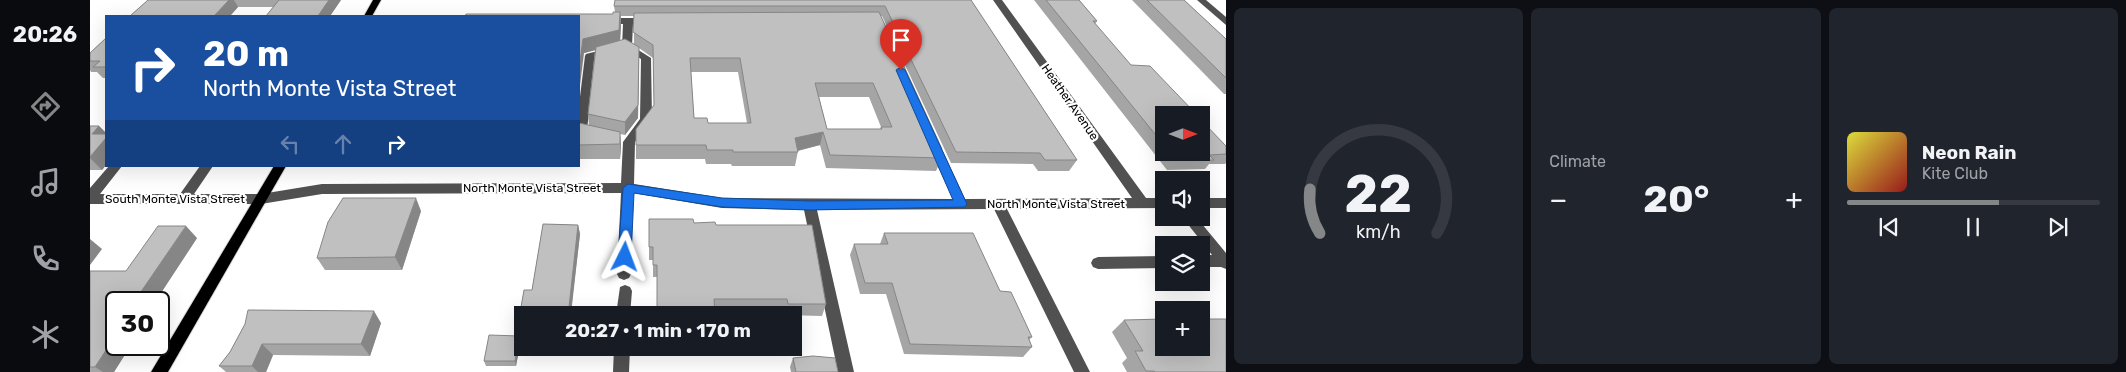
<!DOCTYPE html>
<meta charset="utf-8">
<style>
body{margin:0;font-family:Rubik,sans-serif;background:#20242c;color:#f1f3f6;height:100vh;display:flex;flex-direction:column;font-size:19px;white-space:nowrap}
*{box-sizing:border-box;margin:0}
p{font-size:16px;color:#9ea1a6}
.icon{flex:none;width:28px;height:28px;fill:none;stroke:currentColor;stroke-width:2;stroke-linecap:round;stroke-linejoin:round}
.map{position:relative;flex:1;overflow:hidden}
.details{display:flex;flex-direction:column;gap:8px;padding:8px;background:#0d0f14;width:900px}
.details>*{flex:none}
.guide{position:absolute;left:15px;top:15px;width:475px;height:152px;border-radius:0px;box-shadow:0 5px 20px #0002;background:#1a4fa0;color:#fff;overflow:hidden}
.needle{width:32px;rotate:90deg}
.controls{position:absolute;left:1065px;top:106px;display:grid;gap:10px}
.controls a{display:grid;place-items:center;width:55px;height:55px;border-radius:0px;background:#171b24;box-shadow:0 5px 20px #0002;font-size:25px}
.speed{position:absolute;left:15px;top:291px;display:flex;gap:10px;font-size:25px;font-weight:700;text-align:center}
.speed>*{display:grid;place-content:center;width:65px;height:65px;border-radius:50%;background:#171b24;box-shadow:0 5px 20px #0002;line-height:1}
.speed .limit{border:2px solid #111;border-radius:8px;background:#fff;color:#111}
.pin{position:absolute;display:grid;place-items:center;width:42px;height:42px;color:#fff;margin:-51px -21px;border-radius:50% 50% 50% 0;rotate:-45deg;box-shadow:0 0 5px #0007}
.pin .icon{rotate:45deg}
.me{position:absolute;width:55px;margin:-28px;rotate:3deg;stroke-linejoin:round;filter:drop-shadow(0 0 4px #0008)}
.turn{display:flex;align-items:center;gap:18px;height:105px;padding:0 15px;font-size:22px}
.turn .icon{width:65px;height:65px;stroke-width:2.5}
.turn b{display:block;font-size:35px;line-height:42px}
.lanes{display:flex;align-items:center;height:48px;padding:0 15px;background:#0003;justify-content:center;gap:25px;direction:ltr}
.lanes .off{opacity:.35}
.big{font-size:38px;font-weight:700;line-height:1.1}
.details .card{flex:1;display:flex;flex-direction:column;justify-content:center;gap:8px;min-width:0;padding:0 18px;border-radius:8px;background:#20242c}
.details .dial{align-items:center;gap:0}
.dial svg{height:130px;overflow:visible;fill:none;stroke:#363941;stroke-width:7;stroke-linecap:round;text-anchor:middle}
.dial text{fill:#f1f3f6;stroke:none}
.song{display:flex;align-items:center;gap:15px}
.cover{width:60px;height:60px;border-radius:8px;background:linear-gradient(135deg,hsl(60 70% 55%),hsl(0 70% 35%))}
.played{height:5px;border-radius:2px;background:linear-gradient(90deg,#858687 60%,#363941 60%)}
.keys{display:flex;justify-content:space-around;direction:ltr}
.heat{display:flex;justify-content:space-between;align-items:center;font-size:28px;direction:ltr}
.details .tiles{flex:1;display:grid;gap:8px;grid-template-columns:repeat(3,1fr)}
.trip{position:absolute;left:424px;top:306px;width:288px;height:50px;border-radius:0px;background:#171b24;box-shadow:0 5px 20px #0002;font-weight:700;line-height:50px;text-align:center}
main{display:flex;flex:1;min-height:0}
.menu{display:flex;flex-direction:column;width:90px;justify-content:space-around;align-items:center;background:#090b0e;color:#9ea1a6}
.menu .icon{width:35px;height:35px}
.menu .active{color:#858687}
.menu b{font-size:22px;color:#f1f3f6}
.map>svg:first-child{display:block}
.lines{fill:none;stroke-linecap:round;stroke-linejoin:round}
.major-casing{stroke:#dbdbdb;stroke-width:2}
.minor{fill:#515151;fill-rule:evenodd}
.major{fill:#000;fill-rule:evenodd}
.wall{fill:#a5a5a5;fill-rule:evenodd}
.shaded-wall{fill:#868686}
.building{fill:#c0c0c0;stroke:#868686;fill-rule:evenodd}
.route{fill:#1a73e8;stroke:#114b97}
.labels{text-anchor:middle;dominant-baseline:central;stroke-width:4.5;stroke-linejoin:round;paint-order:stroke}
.street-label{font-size:12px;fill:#000;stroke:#fff}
</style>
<main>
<nav class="menu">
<b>20:26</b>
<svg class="icon active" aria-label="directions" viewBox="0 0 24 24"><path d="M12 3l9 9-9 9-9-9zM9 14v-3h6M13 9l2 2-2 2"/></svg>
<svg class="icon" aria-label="music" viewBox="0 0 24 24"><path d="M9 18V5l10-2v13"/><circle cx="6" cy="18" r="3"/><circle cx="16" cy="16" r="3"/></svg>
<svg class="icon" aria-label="phone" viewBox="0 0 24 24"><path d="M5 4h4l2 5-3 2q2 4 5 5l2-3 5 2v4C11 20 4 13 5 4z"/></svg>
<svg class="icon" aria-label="climate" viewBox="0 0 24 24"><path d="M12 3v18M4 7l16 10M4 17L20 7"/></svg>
</nav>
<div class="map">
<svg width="1136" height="372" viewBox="0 0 1136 372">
<rect width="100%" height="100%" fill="#fff"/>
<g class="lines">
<defs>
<g id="major">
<polygon points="283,0 291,0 282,16 274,16"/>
<polygon points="184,166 196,166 78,372 61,372"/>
</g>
</defs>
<use href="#major" class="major-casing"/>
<g class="minor">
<polygon points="903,0 912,0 1056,198 1074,198 1074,208 917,209 1000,372 984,372 904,209 727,210 764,372 748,372 714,210 632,208 543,193 541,274 539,278 534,280 529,278 527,274 531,193 232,194 171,204 0,204 0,188 19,166 32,166 10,194 90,194 110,166 123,166 104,194 171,194 232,184 531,183 533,142 550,119 551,59 532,47 533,24 489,24 489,18 560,18 565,21 560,24 543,24 542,46 561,58 562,119 545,142 544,184 632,198 863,199 838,145 844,141 850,145 875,199 1042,198"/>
<polygon points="1107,0 1116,0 1136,17 1136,25"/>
<polygon points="520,48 525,51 524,53 505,58 497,130 503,134 497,138 489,135 489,105 495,56 496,54"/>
<rect x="1111" y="198" width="25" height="10"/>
<polygon points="1093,218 1107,218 1136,253 1136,269 1131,267 1111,267 1111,255 1122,255"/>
<polygon points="1074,256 1074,268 1008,269 1003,267 1001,263 1003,259 1008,257"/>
<polygon points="535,285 540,287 542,291 540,315 526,315 530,287"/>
<polygon points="524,348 540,348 539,372 523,372"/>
</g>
<use href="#major" class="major"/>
</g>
<g class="wall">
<polygon points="58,0 251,0 240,16 176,16 183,7 148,7 140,16 40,16"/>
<path d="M881,0l106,160 -8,11h-31l-5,-7 -82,-1 -69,-147h-1l61,133 -2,4 2,5 -6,13 -110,-3 -6,-23 -22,6 -3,15h-63l-1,-2h-25l-1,-5h-69v-14l18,-39 -1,-48 -14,-10 -1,70 -13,17 -5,-1 1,12 -1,13h-41v-36l10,2 -1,-11 7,-64 -11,3 -5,-37 34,-2 2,-2 -1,-6zM531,16h13v28l-14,-4zM601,72h47l9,51h-39l-14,-5zM729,97h50l12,30 -1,2h-53z"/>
<polygon points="944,0 989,0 1007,21 1005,24 1074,115 1074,152 1111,152 1136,146 1136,163 1135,164 1119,164 1115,169 1077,170"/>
<polygon points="1042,0 1094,0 1136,39 1136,94 1134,94"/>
<polygon points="16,38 16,78 13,78 7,72 1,72 0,70 0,53"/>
<polygon points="0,126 9,126 16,133 16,165 12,170 0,170"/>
<polygon points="331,211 312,270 235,270 227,258"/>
<polygon points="604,223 626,225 736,304 732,316 694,315 694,312 625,311 567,277 563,277 563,260 559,260 559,247"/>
<polygon points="453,224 488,225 490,234 481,310 483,312 483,315 432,315 432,339 430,339 427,330 434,290 442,290"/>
<polygon points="794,233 910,291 942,337 939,340 942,347 933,357 814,354 796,294 770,294 760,255 764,244 790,244"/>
<polygon points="107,238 65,302 26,302 26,345 41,345 24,372 0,372 0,271 36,271"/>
<polygon points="1034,320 1136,372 1037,372 1032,363 1037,358 1022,332"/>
<polygon points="291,323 280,356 183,355 176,372 136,372 129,366 140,352 155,324"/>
<polygon points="429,336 431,340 426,366 396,366 394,361"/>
<polygon points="703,358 748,372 701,372 700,367"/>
</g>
<g class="shaded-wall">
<polygon points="139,0 144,0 148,7 140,16 124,16"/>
<polygon points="239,0 251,0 240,16 228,16"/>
<polygon points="530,12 531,26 530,44 494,53 489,93 489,68 493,39"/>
<polygon points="549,47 548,118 535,135 535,122"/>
<polygon points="9,126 16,133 16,165 12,170 0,158 2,134"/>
<polygon points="530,132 531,146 530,159"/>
<polygon points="733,132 730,145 702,152 705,138"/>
<polygon points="326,198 331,211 312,270 305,257"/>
<polygon points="488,225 490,234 481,314 483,312 483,315 479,315 479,307"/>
<polygon points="96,226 107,238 65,302 44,302"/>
<polygon points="0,239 12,249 0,265"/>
<polygon points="284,311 291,323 280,356 271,344"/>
<polygon points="26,335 26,345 41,345 24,372 13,372 5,367"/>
<polygon points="429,336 431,340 426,366 425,361"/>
<polygon points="172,344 183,355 176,372 168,372 162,366"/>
</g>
<g class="building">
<polygon points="58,0 139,0 124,16 40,16"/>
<polygon points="189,0 239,0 228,16 176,16"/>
<polygon points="525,0 881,0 987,160 955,160 950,153 866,152 795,6 524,6"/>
<polygon points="956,0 989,0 1007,21 1003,21 1041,65 1060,66 1107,115 1074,115 1074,145"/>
<polygon points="1057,0 1094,0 1136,39 1136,78"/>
<polygon points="523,12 530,12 529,30 493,39 489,68 489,16 375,16 376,14 523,14"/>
<path d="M789,12l63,137h-4l4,9 -112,-3 -7,-23 -28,6 3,14h-65v-2h-26l-1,-5h-70v-16l18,-24 -1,-60 -20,-13 1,-19zM600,58h50l11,65h-43l-1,-5h-13zM725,83h58l19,44h-11l1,2h-55z"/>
<polygon points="16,38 16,67 3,67 10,61 0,61 0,53"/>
<polygon points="535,39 549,47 548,105 535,122 498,114 506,47"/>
<polygon points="1111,120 1136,146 1136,154 1119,155 1124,160 1086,160 1080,152 1111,152"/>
<polygon points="489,123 530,132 530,144 489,145"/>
<polygon points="0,126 9,126 2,134 16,134 16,138 0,157"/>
<polygon points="253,198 326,198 305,257 227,258 238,222"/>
<polygon points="559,219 603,219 604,223 625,222 626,225 722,225 736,304 698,304 697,299 624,299 625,315 567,315 567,265 563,265 563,247 559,247"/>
<polygon points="453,224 488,225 479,307 483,312 479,315 432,315 432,330 427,330 434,290 442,290"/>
<polygon points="68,226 96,226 44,302 26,302 26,335 5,367 0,367 0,271 36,271"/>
<polygon points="794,233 883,233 910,291 921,292 942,337 938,337 942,347 820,344 802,283 775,283 764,244 798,244"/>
<polygon points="158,310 284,311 271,344 172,344 162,366 129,366 140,352 155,324"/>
<polygon points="1074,319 1074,348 1111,348 1111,319 1136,319 1136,372 1065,372 1064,371 1056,371 1045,351 1053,351 1034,320"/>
<polygon points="399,335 429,336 425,361 394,361"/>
<polygon points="723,356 745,358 748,372 706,372 703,358"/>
</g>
<polygon class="route" points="811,67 815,70 877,204 875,207 719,210 632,207 544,193 541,257 535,262 530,260 528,257 533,188 538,184 632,198 719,201 863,200 806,70"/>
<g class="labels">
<g class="street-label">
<text transform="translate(980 102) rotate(55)">Heather Avenue</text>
<text x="442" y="188">North Monte Vista Street</text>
<text x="85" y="199">South Monte Vista Street</text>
<text x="966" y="204">North Monte Vista Street</text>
</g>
</g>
</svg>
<div class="controls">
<a><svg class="needle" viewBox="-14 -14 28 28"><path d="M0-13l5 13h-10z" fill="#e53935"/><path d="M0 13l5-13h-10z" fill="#9ea1a6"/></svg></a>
<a><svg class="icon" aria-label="sound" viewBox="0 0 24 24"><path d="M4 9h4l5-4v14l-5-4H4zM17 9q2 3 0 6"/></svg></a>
<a><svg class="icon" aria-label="layers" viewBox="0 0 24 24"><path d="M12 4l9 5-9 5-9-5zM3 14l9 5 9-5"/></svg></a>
<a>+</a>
</div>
<div class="speed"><div class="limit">30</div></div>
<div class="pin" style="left:811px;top:70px;background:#d93025"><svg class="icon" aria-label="arrive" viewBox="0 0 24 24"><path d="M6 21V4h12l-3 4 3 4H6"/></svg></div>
<svg class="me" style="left:535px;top:257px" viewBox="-20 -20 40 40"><path d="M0-17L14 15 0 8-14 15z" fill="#1a73e8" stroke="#fff" stroke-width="4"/></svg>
<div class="trip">20:27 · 1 min · 170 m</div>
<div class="guide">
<div class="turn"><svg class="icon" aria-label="right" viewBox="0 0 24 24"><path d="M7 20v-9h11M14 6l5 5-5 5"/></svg><div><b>20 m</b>North Monte Vista Street</div></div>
<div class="lanes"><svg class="icon off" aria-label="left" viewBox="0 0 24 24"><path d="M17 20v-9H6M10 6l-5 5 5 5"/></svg><svg class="icon off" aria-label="ahead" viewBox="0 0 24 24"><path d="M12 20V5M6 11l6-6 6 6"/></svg><svg class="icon" aria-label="right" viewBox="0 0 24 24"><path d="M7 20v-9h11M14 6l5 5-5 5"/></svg></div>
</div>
</div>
<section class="details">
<div class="tiles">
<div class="card dial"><svg viewBox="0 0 100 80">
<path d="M14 69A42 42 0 1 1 86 69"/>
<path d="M14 69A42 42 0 0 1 8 42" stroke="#858687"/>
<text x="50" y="56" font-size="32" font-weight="700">22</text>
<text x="50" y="72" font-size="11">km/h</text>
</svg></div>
<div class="card"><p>Climate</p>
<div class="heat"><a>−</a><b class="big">20°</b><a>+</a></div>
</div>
<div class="card">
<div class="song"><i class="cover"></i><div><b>Neon Rain</b><p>Kite Club</p></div></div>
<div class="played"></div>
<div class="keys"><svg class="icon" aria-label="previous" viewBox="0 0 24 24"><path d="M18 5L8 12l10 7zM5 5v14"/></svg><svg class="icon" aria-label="pause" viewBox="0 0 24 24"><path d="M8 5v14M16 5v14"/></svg><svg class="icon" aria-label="next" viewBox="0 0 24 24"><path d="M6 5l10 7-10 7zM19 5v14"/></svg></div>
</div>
</div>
</section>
</main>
